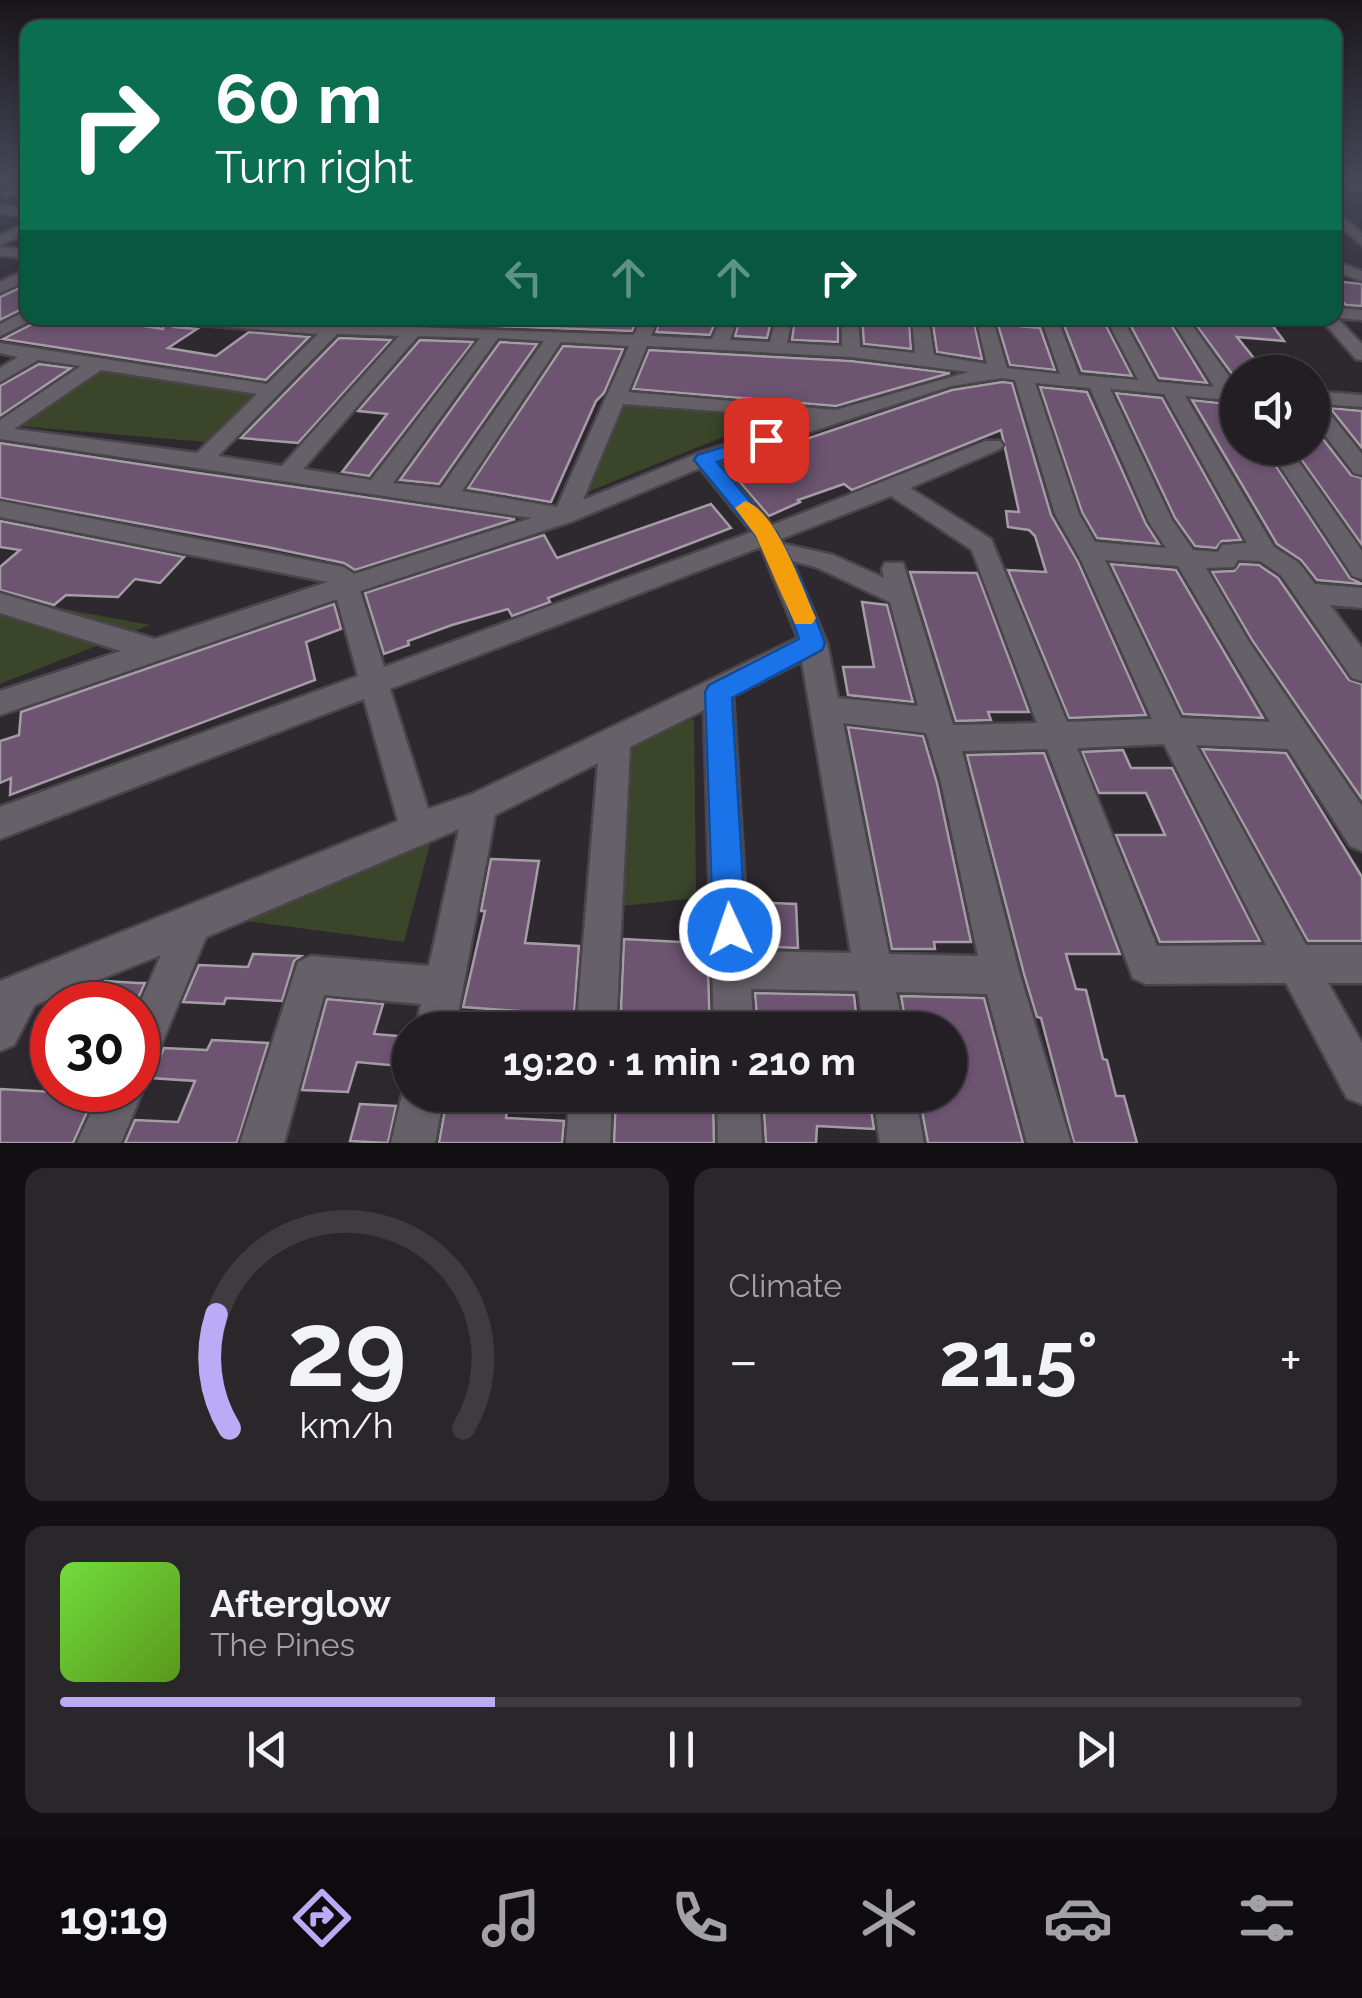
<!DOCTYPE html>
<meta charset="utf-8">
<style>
body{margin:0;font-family:Raleway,sans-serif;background:#2a272b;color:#f1f3f6;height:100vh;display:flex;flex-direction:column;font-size:38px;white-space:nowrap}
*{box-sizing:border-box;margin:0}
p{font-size:32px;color:#a2a2a6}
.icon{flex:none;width:55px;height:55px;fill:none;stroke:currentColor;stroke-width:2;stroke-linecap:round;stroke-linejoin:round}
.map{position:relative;height:1143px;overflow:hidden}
.drawer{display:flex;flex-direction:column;gap:25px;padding:25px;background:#131013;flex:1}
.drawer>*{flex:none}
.guide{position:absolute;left:20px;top:20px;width:1322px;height:305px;border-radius:20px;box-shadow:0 2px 8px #0004,0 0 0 2px #3f3c41;background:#0b6e4f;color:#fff;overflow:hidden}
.fabs{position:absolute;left:1220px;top:355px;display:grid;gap:20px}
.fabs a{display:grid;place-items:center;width:110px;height:110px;border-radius:50%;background:#221e23;box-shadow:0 2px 8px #0004,0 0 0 2px #3f3c41;font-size:50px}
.speed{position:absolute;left:30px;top:982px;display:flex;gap:20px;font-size:50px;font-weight:700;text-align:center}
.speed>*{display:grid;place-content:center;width:130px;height:130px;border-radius:50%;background:#221e23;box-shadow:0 2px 8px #0004,0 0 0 2px #3f3c41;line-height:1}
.speed .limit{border:15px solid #d22;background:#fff;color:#111}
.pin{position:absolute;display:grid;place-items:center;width:85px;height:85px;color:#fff;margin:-42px;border-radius:20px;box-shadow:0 5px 15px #0006}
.me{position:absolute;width:110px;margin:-55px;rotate:357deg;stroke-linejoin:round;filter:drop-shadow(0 0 8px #0008)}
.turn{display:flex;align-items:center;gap:35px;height:210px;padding:0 30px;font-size:45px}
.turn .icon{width:130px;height:130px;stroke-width:2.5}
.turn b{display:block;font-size:70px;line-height:85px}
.lanes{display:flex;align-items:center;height:95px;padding:0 30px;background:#0003;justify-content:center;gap:50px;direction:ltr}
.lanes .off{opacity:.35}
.big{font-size:75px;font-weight:700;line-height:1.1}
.drawer .card{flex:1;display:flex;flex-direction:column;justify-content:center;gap:15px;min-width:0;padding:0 35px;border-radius:20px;background:#2a272b}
.drawer .dial{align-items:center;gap:0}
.dial svg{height:260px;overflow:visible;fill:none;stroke:#3f3c41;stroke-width:7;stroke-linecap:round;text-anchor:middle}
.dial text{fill:#f1f3f6;stroke:none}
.song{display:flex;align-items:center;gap:30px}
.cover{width:120px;height:120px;border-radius:15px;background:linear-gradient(135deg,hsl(100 70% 55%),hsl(90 70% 35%))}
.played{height:10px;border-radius:5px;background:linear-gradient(90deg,#bbaaf6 35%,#3f3c41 35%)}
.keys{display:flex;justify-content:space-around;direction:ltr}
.heat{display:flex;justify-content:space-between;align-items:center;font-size:55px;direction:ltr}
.drawer .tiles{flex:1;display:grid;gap:25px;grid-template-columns:1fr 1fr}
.card:last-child{grid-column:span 2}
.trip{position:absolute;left:392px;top:1012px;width:575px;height:100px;border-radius:50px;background:#221e23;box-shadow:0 2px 8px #0004,0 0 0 2px #3f3c41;font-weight:700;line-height:100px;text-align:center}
.tab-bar{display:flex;height:160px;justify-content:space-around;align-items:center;background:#0e0c0e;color:#a2a2a6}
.tab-bar .icon{width:70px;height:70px}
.tab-bar .current{color:#bbaaf6}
.tab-bar b{font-size:45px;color:#f1f3f6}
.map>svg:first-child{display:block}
.green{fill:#3b452a}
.building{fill:#6d5471;stroke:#a59da6;stroke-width:2.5}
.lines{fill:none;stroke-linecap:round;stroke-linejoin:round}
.minor-casing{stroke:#4a454b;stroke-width:5}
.minor{fill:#666068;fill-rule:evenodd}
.route{fill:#1a73e8;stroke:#114b97;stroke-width:2.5}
.slow{fill:#f59e0b}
</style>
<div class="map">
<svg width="1362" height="1143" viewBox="0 0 1362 1143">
<rect width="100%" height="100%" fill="#2e282f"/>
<g class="green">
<polygon points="96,364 278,382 217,443 6,425"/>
<polygon points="625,399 787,411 585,493"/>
<polygon points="5,598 150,625 0,684 0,603"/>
<polygon points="694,719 696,898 614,907 625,744"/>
<polygon points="430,844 404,942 231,919"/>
</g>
<g class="building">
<polygon points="1335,281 1362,284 1362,306 1346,305 1335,295"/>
<polygon points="28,284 28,306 0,320 0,297"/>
<polygon points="37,318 94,318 163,329 164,321 174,327 197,329 168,348 216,356 249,332 309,337 266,380 3,339 36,322"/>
<polygon points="269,318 617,318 638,319 632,331"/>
<polygon points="661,318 717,318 710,335 656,332"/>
<polygon points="740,318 772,318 767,338 735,336"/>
<polygon points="795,318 838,320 838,342 792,340"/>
<polygon points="862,318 909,318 911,349 864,344"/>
<polygon points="932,318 973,318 982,359 937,352"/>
<polygon points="996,318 1016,318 1019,326 1040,328 1055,370 1010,365"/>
<polygon points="1061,318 1102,318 1132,376 1082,371"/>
<polygon points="1148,318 1167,318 1207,383 1159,378 1127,319 1150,321"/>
<polygon points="1191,318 1267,318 1284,341 1237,337 1265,372 1238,372 1238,382"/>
<polygon points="339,338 391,340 298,443 241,438"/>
<polygon points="420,340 473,342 369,476 342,472 387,414 358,411"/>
<polygon points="500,342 537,344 439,484 400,480"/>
<polygon points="563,346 623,349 604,393 596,401 551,502 468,488"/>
<polygon points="649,350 851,361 950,373 836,406 633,389"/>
<polygon points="39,364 71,368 0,416 0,386"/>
<polygon points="1002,382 1012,383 1051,515 1078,562 1146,715 1069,718 1008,570 1046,572 1035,536 1029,530 1008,527 1006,511 1019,512 1001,430 852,490 844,484 798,500 800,502 769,516 726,466 952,390"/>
<polygon points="1040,387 1087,392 1146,524 1159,544 1097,538 1082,512"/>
<polygon points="1116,393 1162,398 1241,540 1222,541 1216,548 1195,546 1175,518"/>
<polygon points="1192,400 1238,405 1238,448 1264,448 1350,578 1362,584 1317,580 1301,560 1277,544"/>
<polygon points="1330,408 1362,411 1362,448"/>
<polygon points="1312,425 1351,475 1362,478 1362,545 1293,448 1312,448"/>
<polygon points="0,443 185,471 515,519 355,570 344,563 267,547 0,498"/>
<polygon points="711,504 731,528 548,598 550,602 512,616 508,609 452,625 408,641 409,645 384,654 365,593 544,535 557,558"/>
<polygon points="0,521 184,557 160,583 135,579 118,597 66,595 54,605 0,590 0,567 20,550 0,547"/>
<polygon points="1111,564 1176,570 1263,718 1183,714"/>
<polygon points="1240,564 1259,565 1278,578 1349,680 1362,684 1362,799 1252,640 1212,572 1234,571"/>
<polygon points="910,572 977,573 1029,712 988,712 991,720 956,721"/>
<polygon points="862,602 887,605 913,702 848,695 843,667 874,667"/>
<polygon points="334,604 341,629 306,642 315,680 10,795 11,778 0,783 0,741 19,735 21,712"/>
<polygon points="848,727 923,736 937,783 971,942 934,942 935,949 892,949"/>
<polygon points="1202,749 1286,753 1362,877 1362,941 1308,941"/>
<polygon points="1123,750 1131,768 1172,768 1260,941 1160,942 1116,835 1165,835 1146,793 1099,793 1082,752"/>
<polygon points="1044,753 1120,954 1066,954 1076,989 1086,990 1103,1059 1107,1060 1116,1096 1124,1096 1137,1143 1074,1143 1041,1018 1037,1017 1024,974 967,755"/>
<polygon points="491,859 539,861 525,943 579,946 574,1015 463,1007 485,911 481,911"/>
<polygon points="750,902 796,904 798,948 752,946"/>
<polygon points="681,938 707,939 710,1030 620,1030 624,939 681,942"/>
<polygon points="253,954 301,956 294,961 282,1001 226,998 224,1004 183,1002 199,965 248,967"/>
<polygon points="105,981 138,983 145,983 135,1005 90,1005"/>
<polygon points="755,993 854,995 858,1030 758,1030"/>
<polygon points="901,996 984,998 1023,1143 928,1143 919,1095 950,1095 950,1030 907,1030"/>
<polygon points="327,999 383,1004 374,1034 410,1037 410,1067 357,1062 348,1092 302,1090"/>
<polygon points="212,1040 268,1043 237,1143 125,1143 135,1120 178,1122 195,1081 151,1078 164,1048 207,1050"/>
<polygon points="0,1089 54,1092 97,1090 73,1143 0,1143"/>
<polygon points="453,1095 509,1095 506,1118 564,1121 562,1143 439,1143 445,1109 449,1109"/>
<polygon points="616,1095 713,1095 714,1143 614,1143"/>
<polygon points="763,1095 869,1096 874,1129 817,1126 816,1143 766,1143"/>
<polygon points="360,1104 396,1106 388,1143 350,1141"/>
</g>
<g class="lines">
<defs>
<g id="minor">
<polygon points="28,181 28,189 6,197 0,194"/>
<polygon points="1362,181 1362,189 1335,190 1335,182"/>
<polygon points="0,205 28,210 28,218 0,213"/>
<polygon points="1335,210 1362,233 1362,245 1335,222"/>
<polygon points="28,223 28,233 0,245 0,235"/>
<polygon points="0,247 28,250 28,259 0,255"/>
<polygon points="1335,261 1362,271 1362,281 1335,271"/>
<polygon points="28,269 28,280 0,293 0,282"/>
<polygon points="1335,308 1362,310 1362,320 1337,318 1362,344 1362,360 1356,359 1320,318 1335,318"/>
<polygon points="28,310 28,318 34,319 0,336 0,324"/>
<path d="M166,318l468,17 8,-17h16l-7,18 61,3 9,-21h16l-7,22 40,2 6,-24h16l-5,25 55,3v-28h16l2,29 55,6 -3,-35h16l6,37 53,9 -11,-46h16l15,50 53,6 -19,-56h16l22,57 59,5 -32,-62h16l35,64 57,5 -43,-69h16l51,71v12l-53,-5 89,151 25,16 16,21 47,4v20l-32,-3 32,43v33l-10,-3 -71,-103 -21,-14 -22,-1 -4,7 -28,1 43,74 113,164v45l-12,-5 -62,-97 -92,-4 110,200h56v38h-34l34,60v61l-15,-6 -61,-115 -140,1 -13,-6 -86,-229 -85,2 58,224 51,168h-44l-40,-149 -91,-2 8,38h-40l-6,-39 -107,-2 3,41h-40l-10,-320 -74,37 -14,283h-40l22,-267 -103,52 -40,215h-40l6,-26 -97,-9 -40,148h-44l58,-181 13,-6 118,10 30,-137 -253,108 -54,130 -14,6v-65l23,-53 -126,50 -21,40 -14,6v-70l398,-160 -34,-122 -364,140v-32l358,-131 -21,-77 -337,116v-24l121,-40 -121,-38v-20l155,46 173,-57 -328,-65v-16l343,66 11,7 178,-56 -532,-79v-19l81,-54 -43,-6 -38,22v-14l18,-11 -18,-4v-10l267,41 51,-50 -144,-11zM337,334l62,2 -117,130 -64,-10zM418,336l62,2 -109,142 -68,-11zM498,338l46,3 -103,147 -48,-5zM561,342l68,4 -72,161 -95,-16zM647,346l204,11 118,15 -133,38 -208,-18zM101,370l156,24 -60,59 -183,-24zM1002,378l13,2 40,134 26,46 71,159 -85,3 -76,-183 -81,-51 90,-39 3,-4 -3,-4h-14l-214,84 -54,-63 233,-76zM1035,383l55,5 59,134 17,26 -71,-6 -16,-28zM1110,389l54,5 83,149 -25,2 -4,7 -25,-2 -21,-30zM623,404l187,14 -114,36 -113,46zM700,468l52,64 -368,135 -24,-76 213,-70zM891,496l81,54 65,173 -84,2 -50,-162h-18l-3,6 2,9 -51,-23 -49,-11 -3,-5zM761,547l37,91 -326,156 -44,15 -38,-120zM1105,560l73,6 92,156 -89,-4zM792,561l24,6 74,35 28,104 -80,-8 -11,-55zM802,661l49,292 -102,-2 -16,-255zM843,723l83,10 15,49 37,174 -89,-2zM1164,744l102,201 -109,1 -80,-198z"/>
<polygon points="1312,391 1362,395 1362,407 1322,404 1362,454 1362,475 1354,473 1312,418"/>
<polygon points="1268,448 1289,448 1362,551 1362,579 1353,576"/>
<polygon points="138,1077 143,1090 121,1143 77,1143 101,1090 138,1090"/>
<polygon points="410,1079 410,1095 444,1095 435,1143 391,1143 402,1095"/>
<polygon points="570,1095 612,1095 610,1143 566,1143"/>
<polygon points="717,1095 759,1095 762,1143 718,1143"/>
<polygon points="873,1095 915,1095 924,1143 880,1143"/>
</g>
</defs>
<use href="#minor" class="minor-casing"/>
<use href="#minor" class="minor"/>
</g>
<linearGradient id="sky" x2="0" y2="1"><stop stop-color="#19161a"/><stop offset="0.53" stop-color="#464858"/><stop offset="1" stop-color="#464858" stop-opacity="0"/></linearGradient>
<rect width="1362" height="341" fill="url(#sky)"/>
<polygon class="route" points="766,434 773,435 773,444 717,462 777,533 803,584 825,643 822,650 732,698 746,930 741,942 730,947 718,942 713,930 705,692 709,685 799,639 780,584 757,537 694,460 697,455"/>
<path class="slow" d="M745,501c32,10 57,87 71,117l-4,6h-17l-39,-88 -21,-28z"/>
</svg>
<div class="fabs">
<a><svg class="icon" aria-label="sound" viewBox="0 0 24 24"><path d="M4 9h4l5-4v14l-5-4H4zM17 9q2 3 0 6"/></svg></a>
</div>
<div class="speed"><div class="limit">30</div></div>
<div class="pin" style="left:766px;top:440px;background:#d93025"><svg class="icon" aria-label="arrive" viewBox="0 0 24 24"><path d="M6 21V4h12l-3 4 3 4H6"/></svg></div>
<svg class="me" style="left:730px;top:930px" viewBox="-20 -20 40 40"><circle r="17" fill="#1a73e8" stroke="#fff" stroke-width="3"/><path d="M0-11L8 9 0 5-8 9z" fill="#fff"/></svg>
<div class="trip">19:20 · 1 min · 210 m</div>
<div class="guide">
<div class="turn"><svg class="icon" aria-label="right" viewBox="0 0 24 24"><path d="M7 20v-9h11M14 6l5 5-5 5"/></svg><div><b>60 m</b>Turn right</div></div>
<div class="lanes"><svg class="icon off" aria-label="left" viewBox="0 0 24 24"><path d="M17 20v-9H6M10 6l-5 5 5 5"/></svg><svg class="icon off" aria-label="ahead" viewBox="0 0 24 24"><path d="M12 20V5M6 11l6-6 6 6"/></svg><svg class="icon off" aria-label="ahead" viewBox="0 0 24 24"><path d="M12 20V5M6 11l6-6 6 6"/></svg><svg class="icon" aria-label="right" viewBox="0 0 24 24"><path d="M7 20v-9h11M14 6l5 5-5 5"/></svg></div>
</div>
</div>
<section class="drawer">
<div class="tiles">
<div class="card dial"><svg viewBox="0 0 100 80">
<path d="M14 69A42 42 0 1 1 86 69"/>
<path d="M14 69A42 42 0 0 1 10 34" stroke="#bbaaf6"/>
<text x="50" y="56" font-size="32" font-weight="700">29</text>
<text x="50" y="72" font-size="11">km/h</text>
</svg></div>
<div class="card"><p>Climate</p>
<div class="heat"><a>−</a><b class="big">21.5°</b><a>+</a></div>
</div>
<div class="card">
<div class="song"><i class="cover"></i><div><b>Afterglow</b><p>The Pines</p></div></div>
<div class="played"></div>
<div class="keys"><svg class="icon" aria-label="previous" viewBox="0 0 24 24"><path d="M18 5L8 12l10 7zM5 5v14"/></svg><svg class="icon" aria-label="pause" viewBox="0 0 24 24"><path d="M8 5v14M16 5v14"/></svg><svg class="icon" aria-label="next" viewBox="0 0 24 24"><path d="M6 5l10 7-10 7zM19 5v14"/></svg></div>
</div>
</div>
</section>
<nav class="tab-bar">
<b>19:19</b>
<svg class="icon current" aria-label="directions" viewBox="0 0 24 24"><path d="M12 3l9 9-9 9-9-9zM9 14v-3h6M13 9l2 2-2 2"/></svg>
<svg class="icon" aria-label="music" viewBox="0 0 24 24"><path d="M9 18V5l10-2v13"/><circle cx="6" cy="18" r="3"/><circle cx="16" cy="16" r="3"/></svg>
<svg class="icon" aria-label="phone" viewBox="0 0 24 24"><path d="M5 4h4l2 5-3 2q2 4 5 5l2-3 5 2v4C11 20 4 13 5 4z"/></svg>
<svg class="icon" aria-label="climate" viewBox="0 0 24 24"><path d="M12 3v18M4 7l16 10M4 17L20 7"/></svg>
<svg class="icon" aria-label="car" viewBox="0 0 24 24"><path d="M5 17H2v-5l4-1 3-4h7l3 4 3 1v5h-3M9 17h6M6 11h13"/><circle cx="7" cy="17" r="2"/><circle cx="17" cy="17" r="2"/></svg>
<svg class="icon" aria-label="filters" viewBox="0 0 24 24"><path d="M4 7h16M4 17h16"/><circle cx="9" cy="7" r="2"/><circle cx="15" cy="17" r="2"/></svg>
</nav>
